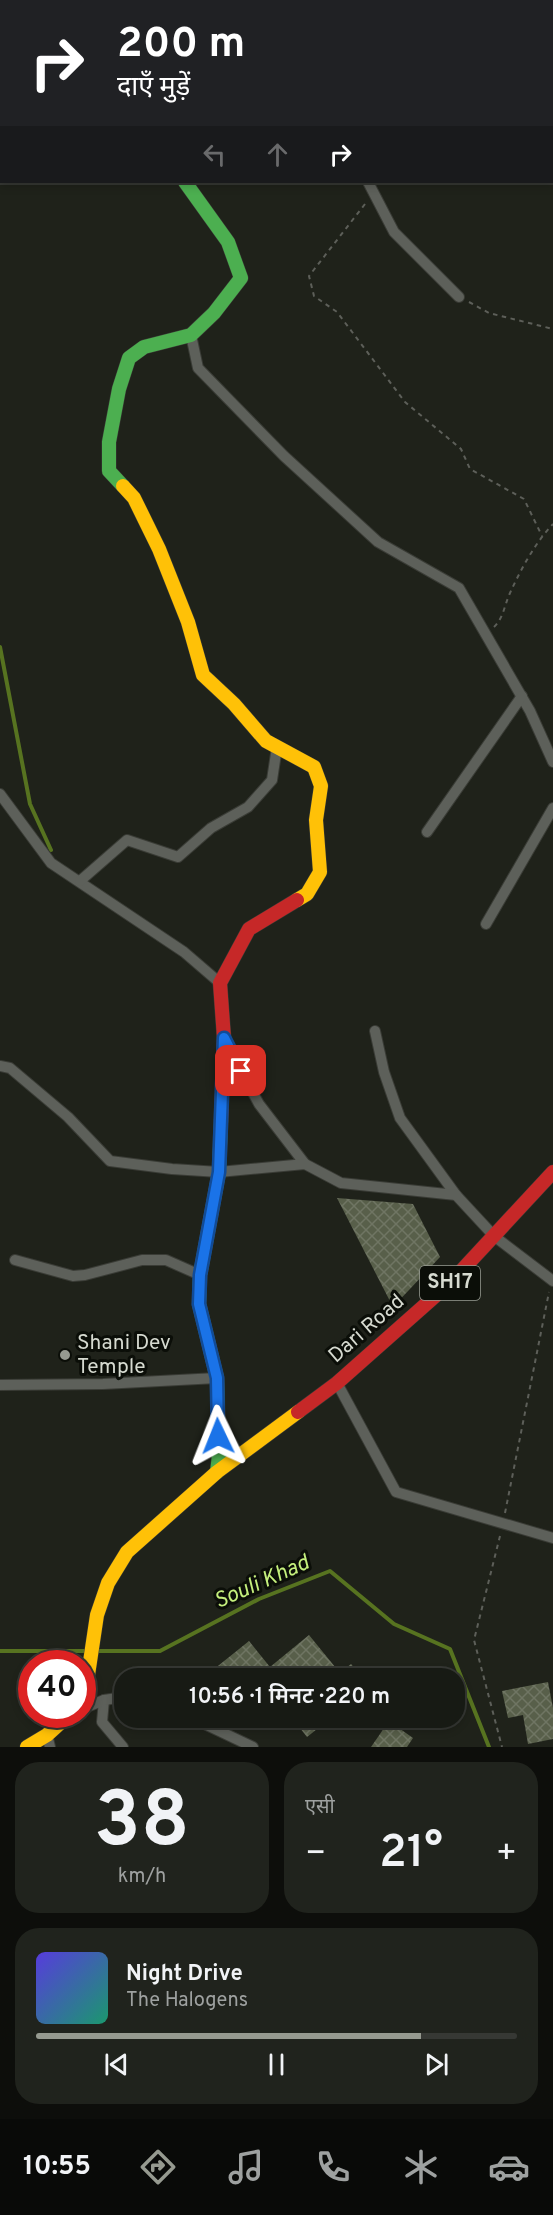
<!DOCTYPE html>
<html lang="hi">
<meta charset="utf-8">
<style>
body{margin:0;font-family:Overpass,"Noto Sans Devanagari",sans-serif;background:#20231d;color:#f1f3f6;height:100vh;display:flex;flex-direction:column;font-size:22px;white-space:nowrap}
*{box-sizing:border-box;margin:0}
p{font-size:20px;color:#9ea1a0}
.icon{flex:none;width:33px;height:33px;fill:none;stroke:currentColor;stroke-width:2;stroke-linecap:round;stroke-linejoin:round}
.map{position:relative;height:1747px;overflow:hidden}
.side{display:flex;flex-direction:column;gap:15px;padding:15px;background:#0d0e0b;flex:1}
.side>*{flex:none}
.hud{position:absolute;left:0px;top:0px;width:554px;height:183px;box-shadow:0 3px 9px #0003,0 0 0 2px #363834;background:#202124;color:#fff;overflow:hidden}
.speed{position:absolute;left:18px;top:1650px;display:flex;gap:12px;font-size:30px;font-weight:700;text-align:center}
.speed>*{display:grid;place-content:center;width:78px;height:78px;border-radius:50%;background:#171a14;box-shadow:0 3px 9px #0003,0 0 0 2px #363834;line-height:1}
.speed .limit{border:9px solid #d22;background:#fff;color:#111}
.pin{position:absolute;display:grid;place-items:center;width:51px;height:51px;color:#fff;margin:-26px;border-radius:12px;box-shadow:0 3px 9px #0006}
.me{position:absolute;width:66px;margin:-33px;rotate:358deg;stroke-linejoin:round;filter:drop-shadow(0 0 4px #0008)}
.turn{display:flex;align-items:center;gap:21px;height:126px;padding:0 18px;font-size:27px}
.turn .icon{width:78px;height:78px;stroke-width:2.5}
.turn b{display:block;font-size:42px;line-height:51px}
.lanes{display:flex;align-items:center;height:57px;padding:0 18px;background:#0003;justify-content:center;gap:30px;direction:ltr}
.lanes .off{opacity:.35}
.big{font-size:45px;font-weight:600;line-height:1.1}
.side .card{flex:1;display:flex;flex-direction:column;justify-content:center;gap:9px;min-width:0;padding:0 21px;border-radius:24px;background:#20231d}
.side .dial{align-items:center;gap:0}
.dial b{font-size:78px;line-height:1}
.song{display:flex;align-items:center;gap:18px}
.cover{width:72px;height:72px;border-radius:9px;background:linear-gradient(135deg,hsl(250 70% 55%),hsl(160 70% 35%))}
.played{height:6px;border-radius:3px;background:linear-gradient(90deg,#969a90 80%,#363834 80%)}
.keys{display:flex;justify-content:space-around;direction:ltr}
.heat{display:flex;justify-content:space-between;align-items:center;font-size:33px;direction:ltr}
.side .tiles{flex:1;display:grid;gap:15px;grid-template-columns:1fr 1fr}
.card:last-child{grid-column:span 2}
.trip{position:absolute;left:114px;top:1668px;width:351px;height:60px;border-radius:24px;background:#171a14;box-shadow:0 3px 9px #0003,0 0 0 2px #363834;font-weight:600;line-height:60px;text-align:center}
.dock{display:flex;height:96px;justify-content:space-around;align-items:center;background:#090a08;color:#9ea1a0}
.dock .icon{width:42px;height:42px}
.dock .selected{color:#969a90}
.dock b{font-size:27px;color:#f1f3f6}
.map>svg:first-child{display:block}
.lines{fill:none;stroke-linecap:round;stroke-linejoin:round}
.stream{stroke:#577320;stroke-width:4}
.building{fill:url(#building-cross-hatch)}
.street-casing{stroke:#3a3c36;stroke-width:12}
.fast-casing{stroke:#3a3c36;stroke-width:15}
.slow-casing{stroke:#3a3c36;stroke-width:15}
.jam-casing{stroke:#3a3c36;stroke-width:15}
.path{stroke:#5d5f59;stroke-width:2;stroke-dasharray:4.5 4.5;stroke-linecap:butt}
.street{stroke:#5d605a;stroke-width:10}
.fast{stroke:#4caf50;stroke-width:14}
.slow{stroke:#ffc107;stroke-width:14}
.jam{stroke:#c62828;stroke-width:14}
.route-casing{stroke:#114b97;stroke-width:15}
.route{stroke:#1a73e8;stroke-width:10}
.poi-dot{fill:#969a90;stroke:#0b0e08;stroke-width:2}
.labels{text-anchor:middle;dominant-baseline:central;stroke-width:6;stroke-linejoin:round;paint-order:stroke}
.shield{fill:#0b0e08;stroke:#999d94;stroke-width:1.5}
.shield-label{font-size:20px;font-weight:bold;fill:#d6dad0}
.street-label{font-size:21px;fill:#d6dad0;stroke:#0b0e08}
.poi-label{font-size:21px;fill:#d6dad0;stroke:#0b0e08;text-anchor:start}
.water-label{font-size:22px;font-style:italic;fill:#c5f07d;stroke:#0b0e08}
</style>
<div class="map">
<svg width="553" height="1747" viewBox="0 0 553 1747">
<defs>
<pattern id="building-cross-hatch" width="8" height="8" patternUnits="userSpaceOnUse" patternTransform="scale(1.5)"><rect width="8" height="8" fill="#585f4a"/><path d="M0 0l8 8M0 8l8-8" fill="none" stroke="#6f7563"/></pattern>
</defs>
<rect width="100%" height="100%" fill="#1f221a"/>
<g class="lines">
<g class="stream">
<polyline points="272,0 283,2"/>
<polyline points="412,0 420,2"/>
<polyline points="333,2 349,0"/>
<polyline points="552,75 553,76"/>
<polyline points="0,647 30,804 51,850"/>
<polyline points="0,1651 86,1651"/>
<polyline points="97,1651 160,1651 259,1599 330,1571 394,1624 450,1649 489,1747"/>
</g>
</g>
<g class="building">
<polygon points="337,1198 413,1204 440,1257 393,1307"/>
<polygon points="309,1635 340,1673 351,1664 363,1678 203,1678 249,1641 270,1667"/>
<polygon points="548,1682 553,1708 553,1739 528,1744 523,1715 508,1718 502,1691"/>
<polygon points="292,1718 331,1718 307,1737"/>
<polygon points="389,1721 413,1738 407,1747 371,1747"/>
</g>
<g class="lines">
<defs>
<g id="street">
<polyline points="114,0 121,2"/>
<polyline points="70,2 72,0"/>
<polyline points="0,3 2,4"/>
<polyline points="368,182 394,232 459,297"/>
<polyline points="191,335 198,368 284,456 378,542 459,588 530,711 553,762"/>
<polyline points="0,794 51,863 184,952 220,983"/>
<polyline points="427,832 522,696"/>
<polyline points="80,881 127,840 178,857 211,828 248,807 272,780 277,747"/>
<polyline points="486,924 553,808"/>
<polyline points="375,1031 384,1072 400,1118 456,1195 494,1236 553,1281"/>
<polyline points="225,1041 259,1104 305,1164"/>
<polyline points="0,1066 10,1068 68,1117 110,1161 172,1169 219,1172 305,1164 341,1183 456,1195"/>
<polyline points="15,1260 73,1276 85,1275 142,1260 166,1260 200,1275"/>
<polyline points="337,1383 396,1492 553,1538"/>
<polyline points="0,1385 103,1384 217,1378"/>
<polyline points="104,1700 102,1722 123,1747"/>
<polyline points="82,1709 104,1700 124,1697"/>
<polyline points="192,1718 253,1747"/>
<polyline points="47,1735 50,1747"/>
</g>
<g id="fast">
<polyline points="123,486 109,471 109,442 119,389 129,358 144,347 191,335 214,313 241,278 228,242 185,182"/>
<polyline points="217,1472 219,1455 217,1378 199,1304 200,1275 219,1172 221,1121"/>
</g>
<g id="slow">
<polyline points="123,486 134,498 159,549 188,622 203,675 234,704 266,741 314,767 321,786 316,820 320,872 307,894 297,900"/>
<polyline points="82,1695 88,1675 97,1615 108,1583 127,1552 217,1472 298,1412"/>
<polyline points="27,1747 47,1735 70,1714"/>
</g>
<g id="jam">
<polyline points="165,0 167,2"/>
<polyline points="221,1121 224,1038 220,983 249,929 297,900"/>
<polyline points="298,1412 337,1383 451,1282 553,1172"/>
</g>
</defs>
<use href="#street" class="street-casing"/>
<use href="#fast" class="fast-casing"/>
<use href="#slow" class="slow-casing"/>
<use href="#jam" class="jam-casing"/>
<g class="path">
<polyline points="365,204 309,276 314,296 337,312 405,402 461,449 470,469 524,499 542,536"/>
<polyline points="469,302 489,313 553,329"/>
<path d="M494,627c10,-10 10,-21 16,-34 11,-24 25,-50 43,-69"/>
<polyline points="505,1513 549,1292"/>
<polyline points="500,1536 474,1640 502,1747"/>
</g>
<use href="#street" class="street"/>
<use href="#fast" class="fast"/>
<use href="#slow" class="slow"/>
<use href="#jam" class="jam"/>
</g>
<g class="lines">
<defs>
<polyline id="route" points="218,1436 217,1378 199,1304 200,1275 219,1172 224,1038 241,1071"/>
</defs>
<use href="#route" class="route-casing"/>
<use href="#route" class="route"/>
</g>
<circle class="poi-dot" cx="65" cy="1355" r="6"/>
<g class="labels">
<rect class="shield" x="420" y="1266" width="60" height="34" rx="4.5"/>
<g class="shield-label">
<text x="450" y="1283">SH17</text>
</g>
<g class="street-label">
<text transform="translate(367 1329) rotate(-41)">Dari Road</text>
</g>
<g class="poi-label">
<text x="77" y="1343">Shani Dev<tspan x="77" dy="24">Temple</tspan></text>
</g>
<g class="water-label">
<text transform="translate(262 1583) rotate(-24)">Souli Khad</text>
</g>
</g>
</svg>
<div class="speed"><div class="limit">40</div></div>
<div class="pin" style="left:241px;top:1071px;background:#d93025"><svg class="icon" aria-label="arrive" viewBox="0 0 24 24"><path d="M6 21V4h12l-3 4 3 4H6"/></svg></div>
<svg class="me" style="left:218px;top:1436px" viewBox="-20 -20 40 40"><path d="M0-17L14 15 0 8-14 15z" fill="#1a73e8" stroke="#fff" stroke-width="4"/></svg>
<div class="trip">10:56 · 1 मिनट · 220 m</div>
<div class="hud">
<div class="turn"><svg class="icon" aria-label="right" viewBox="0 0 24 24"><path d="M7 20v-9h11M14 6l5 5-5 5"/></svg><div><b>200 m</b>दाएँ मुड़ें</div></div>
<div class="lanes"><svg class="icon off" aria-label="left" viewBox="0 0 24 24"><path d="M17 20v-9H6M10 6l-5 5 5 5"/></svg><svg class="icon off" aria-label="ahead" viewBox="0 0 24 24"><path d="M12 20V5M6 11l6-6 6 6"/></svg><svg class="icon" aria-label="right" viewBox="0 0 24 24"><path d="M7 20v-9h11M14 6l5 5-5 5"/></svg></div>
</div>
</div>
<section class="side">
<div class="tiles">
<div class="card dial"><b>38</b><p>km/h</p></div>
<div class="card"><p>एसी</p>
<div class="heat"><a>−</a><b class="big">21°</b><a>+</a></div>
</div>
<div class="card">
<div class="song"><i class="cover"></i><div><b>Night Drive</b><p>The Halogens</p></div></div>
<div class="played"></div>
<div class="keys"><svg class="icon" aria-label="previous" viewBox="0 0 24 24"><path d="M18 5L8 12l10 7zM5 5v14"/></svg><svg class="icon" aria-label="pause" viewBox="0 0 24 24"><path d="M8 5v14M16 5v14"/></svg><svg class="icon" aria-label="next" viewBox="0 0 24 24"><path d="M6 5l10 7-10 7zM19 5v14"/></svg></div>
</div>
</div>
</section>
<nav class="dock">
<b>10:55</b>
<svg class="icon selected" aria-label="directions" viewBox="0 0 24 24"><path d="M12 3l9 9-9 9-9-9zM9 14v-3h6M13 9l2 2-2 2"/></svg>
<svg class="icon" aria-label="music" viewBox="0 0 24 24"><path d="M9 18V5l10-2v13"/><circle cx="6" cy="18" r="3"/><circle cx="16" cy="16" r="3"/></svg>
<svg class="icon" aria-label="phone" viewBox="0 0 24 24"><path d="M5 4h4l2 5-3 2q2 4 5 5l2-3 5 2v4C11 20 4 13 5 4z"/></svg>
<svg class="icon" aria-label="climate" viewBox="0 0 24 24"><path d="M12 3v18M4 7l16 10M4 17L20 7"/></svg>
<svg class="icon" aria-label="car" viewBox="0 0 24 24"><path d="M5 17H2v-5l4-1 3-4h7l3 4 3 1v5h-3M9 17h6M6 11h13"/><circle cx="7" cy="17" r="2"/><circle cx="17" cy="17" r="2"/></svg>
</nav>
